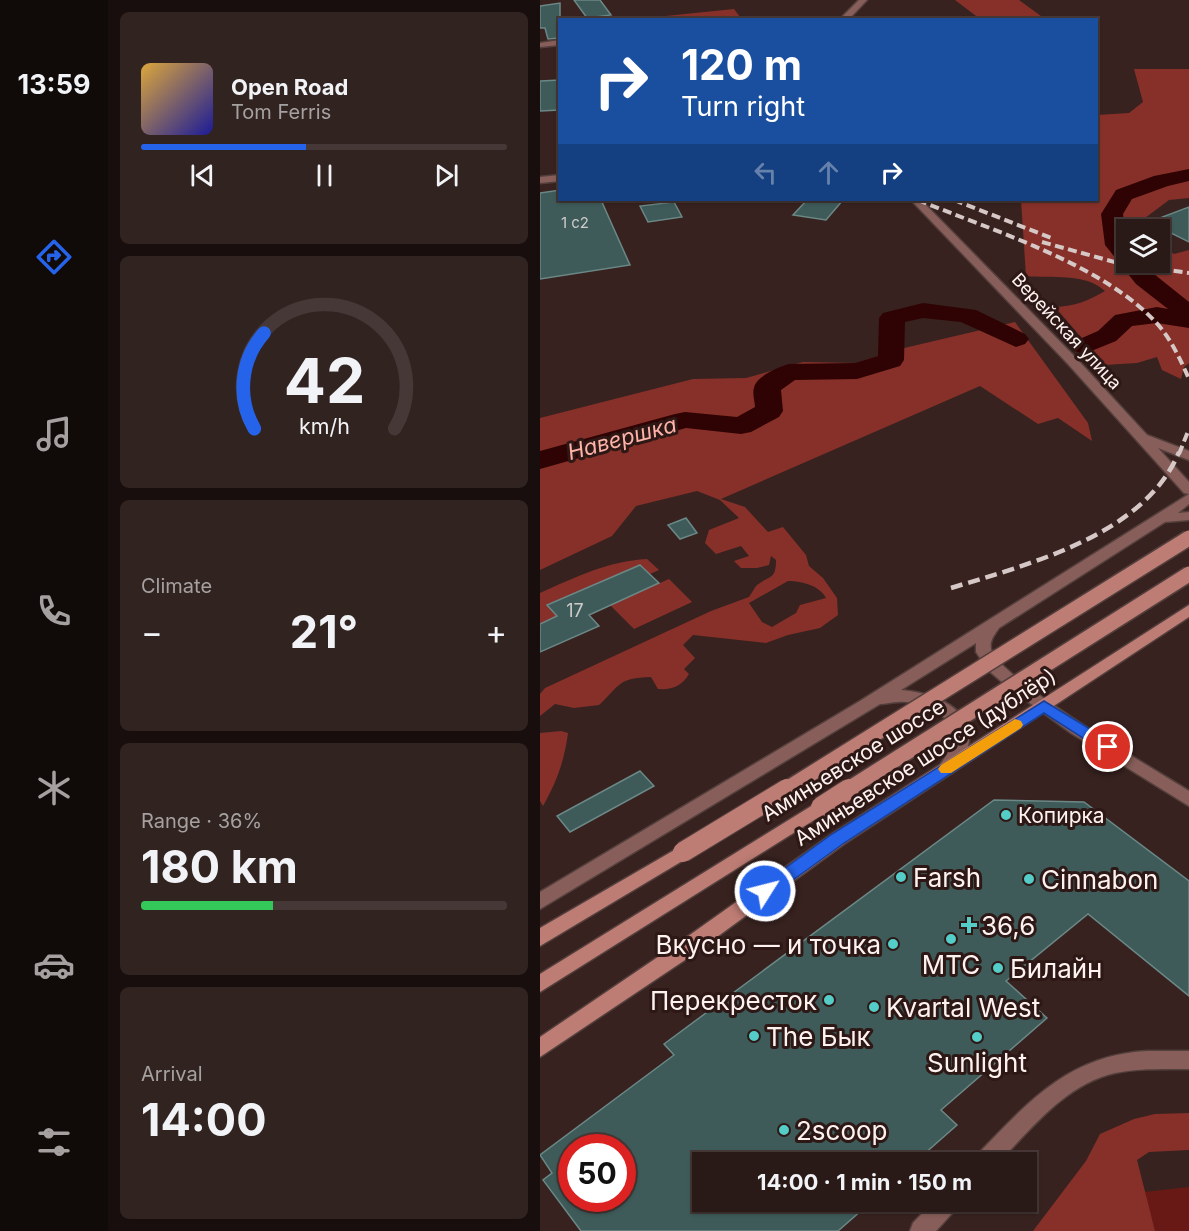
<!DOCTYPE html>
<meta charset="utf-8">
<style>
body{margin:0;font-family:Inter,sans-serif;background:#312320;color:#f1f3f6;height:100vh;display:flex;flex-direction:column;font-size:22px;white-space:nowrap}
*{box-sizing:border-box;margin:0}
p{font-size:20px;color:#a5a1a1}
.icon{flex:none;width:33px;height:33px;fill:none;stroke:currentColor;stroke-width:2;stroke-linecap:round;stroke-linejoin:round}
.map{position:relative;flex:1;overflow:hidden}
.panel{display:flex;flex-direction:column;gap:12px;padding:12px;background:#170e0d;width:432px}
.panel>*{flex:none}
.hud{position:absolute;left:18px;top:18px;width:540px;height:183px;border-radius:0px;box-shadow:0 2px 4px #0004,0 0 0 2px #453836;background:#1a4fa0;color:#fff;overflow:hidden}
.controls{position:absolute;left:576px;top:219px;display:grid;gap:12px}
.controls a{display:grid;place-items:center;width:54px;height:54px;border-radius:0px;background:#291a17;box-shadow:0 2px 4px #0004,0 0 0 2px #453836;font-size:30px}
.speed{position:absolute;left:18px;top:1134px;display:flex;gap:12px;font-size:30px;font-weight:700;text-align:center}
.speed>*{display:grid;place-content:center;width:78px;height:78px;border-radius:50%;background:#291a17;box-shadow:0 2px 4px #0004,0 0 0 2px #453836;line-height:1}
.speed .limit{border:9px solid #d22;background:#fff;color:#111}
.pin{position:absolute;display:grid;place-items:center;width:51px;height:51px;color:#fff;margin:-26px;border:3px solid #fff;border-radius:50%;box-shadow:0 2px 6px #0007}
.me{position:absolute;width:66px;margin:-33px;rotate:54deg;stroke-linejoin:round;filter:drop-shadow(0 0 4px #0008)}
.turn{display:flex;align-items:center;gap:21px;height:126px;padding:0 24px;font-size:27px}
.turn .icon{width:78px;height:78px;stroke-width:2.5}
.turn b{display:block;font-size:42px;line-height:51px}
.lanes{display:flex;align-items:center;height:57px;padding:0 24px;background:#0003;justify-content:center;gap:30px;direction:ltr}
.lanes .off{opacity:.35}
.big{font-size:45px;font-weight:700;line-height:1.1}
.panel .tile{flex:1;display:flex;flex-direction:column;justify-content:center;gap:9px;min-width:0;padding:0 21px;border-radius:9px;background:#312320}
.panel .dial{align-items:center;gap:0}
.dial svg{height:156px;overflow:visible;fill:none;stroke:#453836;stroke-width:7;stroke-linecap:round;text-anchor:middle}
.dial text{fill:#f1f3f6;stroke:none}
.song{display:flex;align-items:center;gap:18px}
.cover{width:72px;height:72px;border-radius:9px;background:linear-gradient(135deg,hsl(40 70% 55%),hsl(240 70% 35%))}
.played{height:6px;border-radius:3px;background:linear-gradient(90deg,#2563eb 45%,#453836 45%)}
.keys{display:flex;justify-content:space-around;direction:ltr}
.heat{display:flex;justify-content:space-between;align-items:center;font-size:33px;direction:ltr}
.charge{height:9px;border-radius:4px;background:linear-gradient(90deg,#34c759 36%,#453836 0)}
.trip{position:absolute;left:152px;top:1152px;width:345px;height:60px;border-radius:0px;background:#291a17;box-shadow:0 2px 4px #0004,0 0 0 2px #453836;font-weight:700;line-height:60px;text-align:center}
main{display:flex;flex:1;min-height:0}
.menu{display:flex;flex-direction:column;width:108px;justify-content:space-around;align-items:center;background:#100a09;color:#a5a1a1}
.menu .icon{width:42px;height:42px}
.menu .on{color:#2563eb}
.menu b{font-size:27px;color:#f1f3f6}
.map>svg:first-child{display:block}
.green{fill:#691915}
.forest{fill:#873029;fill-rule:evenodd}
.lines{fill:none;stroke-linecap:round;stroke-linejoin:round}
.river{fill:#2f0303;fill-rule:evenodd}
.building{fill:#3e5b59;stroke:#6b8886;stroke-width:1.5;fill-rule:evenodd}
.minor-casing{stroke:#533f3c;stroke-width:3}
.tertiary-casing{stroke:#533f3c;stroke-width:3}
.secondary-casing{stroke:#533f3c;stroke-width:3}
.minor{fill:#875e59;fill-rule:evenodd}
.tertiary{fill:#875e59;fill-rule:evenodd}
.secondary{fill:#bd7c74;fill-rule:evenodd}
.rail-far1{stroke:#d6c8c6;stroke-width:4;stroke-dasharray:9 4.5;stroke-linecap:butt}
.rail{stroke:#d6c8c6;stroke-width:4.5;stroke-dasharray:12 6;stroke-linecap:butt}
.secondary-bridge-far1-casing{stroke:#533f3c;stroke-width:18;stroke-linecap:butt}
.secondary-bridge-casing{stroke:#533f3c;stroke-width:22;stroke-linecap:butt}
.secondary-bridge-far1{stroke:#bd7c74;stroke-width:15}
.secondary-bridge{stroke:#bd7c74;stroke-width:20}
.route{fill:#2563eb;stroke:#184099;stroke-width:1.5}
.slow{fill:#f59e0b}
.poi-dot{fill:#54cdc8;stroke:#2d1816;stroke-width:2}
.labels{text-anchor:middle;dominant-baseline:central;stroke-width:6;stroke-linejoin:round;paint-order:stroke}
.far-number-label{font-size:15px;fill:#ceccca}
.far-street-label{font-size:18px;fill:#fef2f0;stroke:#2d1816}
.number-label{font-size:18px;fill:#ceccca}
.street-label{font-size:21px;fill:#fef2f0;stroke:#2d1816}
.poi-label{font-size:21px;fill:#fef2f0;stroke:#2d1816;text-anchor:start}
.water-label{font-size:22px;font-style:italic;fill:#feb2a8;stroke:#2d1816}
.near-poi-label{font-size:26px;fill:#fef2f0;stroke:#2d1816;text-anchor:start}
</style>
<main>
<nav class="menu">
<b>13:59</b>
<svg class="icon on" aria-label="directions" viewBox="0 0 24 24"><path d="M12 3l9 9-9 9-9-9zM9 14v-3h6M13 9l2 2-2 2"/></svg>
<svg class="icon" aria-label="music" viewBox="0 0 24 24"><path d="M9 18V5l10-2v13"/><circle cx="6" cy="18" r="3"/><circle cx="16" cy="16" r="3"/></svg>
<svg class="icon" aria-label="phone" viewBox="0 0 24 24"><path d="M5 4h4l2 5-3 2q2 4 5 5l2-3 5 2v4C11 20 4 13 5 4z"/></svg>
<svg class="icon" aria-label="climate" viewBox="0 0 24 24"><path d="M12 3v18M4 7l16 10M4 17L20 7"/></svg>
<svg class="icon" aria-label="car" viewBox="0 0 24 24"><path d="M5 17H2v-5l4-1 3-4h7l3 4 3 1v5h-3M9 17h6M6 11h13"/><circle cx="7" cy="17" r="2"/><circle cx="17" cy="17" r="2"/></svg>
<svg class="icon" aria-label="filters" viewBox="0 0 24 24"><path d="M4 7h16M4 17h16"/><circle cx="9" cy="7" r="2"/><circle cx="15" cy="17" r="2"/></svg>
</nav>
<section class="panel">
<div class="tile">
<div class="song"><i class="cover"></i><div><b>Open Road</b><p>Tom Ferris</p></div></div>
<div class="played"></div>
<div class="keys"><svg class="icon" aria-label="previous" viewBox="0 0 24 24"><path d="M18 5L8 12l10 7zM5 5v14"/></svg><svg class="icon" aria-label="pause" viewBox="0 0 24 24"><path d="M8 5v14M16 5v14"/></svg><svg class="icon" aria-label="next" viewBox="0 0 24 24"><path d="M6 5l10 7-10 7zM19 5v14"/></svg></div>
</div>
<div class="tile dial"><svg viewBox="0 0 100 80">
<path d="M14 69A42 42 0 1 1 86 69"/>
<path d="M14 69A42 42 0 0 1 19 20" stroke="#2563eb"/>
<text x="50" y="56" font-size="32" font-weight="700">42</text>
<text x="50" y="72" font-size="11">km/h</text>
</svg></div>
<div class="tile"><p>Climate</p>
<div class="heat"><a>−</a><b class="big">21°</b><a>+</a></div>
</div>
<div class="tile"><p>Range · 36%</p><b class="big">180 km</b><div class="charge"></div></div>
<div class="tile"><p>Arrival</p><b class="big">14:00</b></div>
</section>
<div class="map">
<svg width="649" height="1231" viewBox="0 0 649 1231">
<rect width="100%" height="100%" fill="#37221f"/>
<polygon class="green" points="649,1187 649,1231 615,1231 604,1192"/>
<g class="forest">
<polygon points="415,0 479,0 505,19 440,19"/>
<polygon points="194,9 200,17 96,19"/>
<path d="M594,69h55v129l-20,2 -28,21v8l-15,1v32h34v-17l14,9 15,-4v113l-5,4 -3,12 -19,-9 -5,-13 -20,6 -32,2 -50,-58c20,-1 33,-6 50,-16 -21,-19 -53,-12 -79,-15l-5,-76h75l1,-85 32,-2 14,-11z"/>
<path d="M475,322l73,101 4,18 -34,-23 -20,6 -58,-38 -259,113 24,8 23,25 15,-5 23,28 3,11 14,12 14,20 1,17 -18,13 -32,7 -22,8 -73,-8 -10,10 12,13 -11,11 5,5c-7,12 -17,16 -31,15l-7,-12c-34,1 -30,8 -52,28l-25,3 -19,-4 -15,12v-22l5,-6 166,-77 38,-14c3,-4 5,-9 8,-12 13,-10 19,-5 19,-25l-5,-4 -2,9 -12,3h-16l-7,-7 15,-5 -8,-10 -25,8 -11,-11 4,-13 30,-12 -19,-18 -23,-9 -61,15 -24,30 -72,34v-152l153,-39 53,-1 57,-16 53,1 44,-14zM248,581c14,0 32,5 38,17l-26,7 -4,8 -24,14 -10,-5 -13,-19z"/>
<path d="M107,559l12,11 -9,4 -10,-9 -92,40 9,11 -17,8v-31c36,-16 68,-32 107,-34z"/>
<polygon points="129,579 152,602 94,629 70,605"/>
<path d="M21,731l7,2c-4,29 -11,48 -25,73l-3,-5v-68z"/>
<polygon points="649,1113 649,1150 609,1152 597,1160 615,1231 493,1231 546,1161 560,1134 594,1119 615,1114"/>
</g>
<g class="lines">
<g class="river">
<polygon points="649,169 649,181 628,186 592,199 583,214 586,233 586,262 605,262 614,274 649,302 649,328 617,323 592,326 576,341 544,354 535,351 531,346 535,341 558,331 575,315 617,307 628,309 596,284 569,250 565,245 561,214 576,190 614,176"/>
<path d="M383,303l53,7 49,24 4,5 -4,5 -9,3 -55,-25 -38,-4 -18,4 -1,38 -4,6 -43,13 -62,1 -14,10 2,21 -4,6 -28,15 -10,2 -55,-6 -146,41v-18l135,-37 10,-2 52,5 18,-10c0,-5 -3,-14 -1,-19 2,-12 25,-21 35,-24l66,-1 23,-7 1,-38 4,-5z"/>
</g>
</g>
<g class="building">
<polygon points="34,0 60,0 71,15 47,18"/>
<polygon points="20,3 20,38 8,39 5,28 0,28 0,6"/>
<polygon points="20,80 20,110 0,111 0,81"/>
<polygon points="20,190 20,200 61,200 90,265 0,279 0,193"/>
<polygon points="267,200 303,200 286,220 253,215"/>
<polygon points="134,202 142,217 108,222 100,206"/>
<polygon points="649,207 649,242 609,222"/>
<polygon points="146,518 157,533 140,539 128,525"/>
<polygon points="100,565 119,583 49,615 59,626 0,652 0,624 17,616 7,605"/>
<polygon points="100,771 114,786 30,832 17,816"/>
<path d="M454,800l90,2 105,79v115l-101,-82 -82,67 41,37 -106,92 16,15 -42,37h-213v40h169l-33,29h-257l-38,-51 9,-7 -12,-18 134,-100 -10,-11zM32,1148h50v50h-50z"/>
</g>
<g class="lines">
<defs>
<polygon id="minor" points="20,40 20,45 0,47 0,43"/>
<g id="tertiary">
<polygon points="319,0 327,0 308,20 299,20"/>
<polygon points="20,175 20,181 0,183 0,177"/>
<path d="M371,200h10l155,158 71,77 42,16v9l-31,-12 31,34v22l-11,9 11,-1v8l-24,2 -166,106c-4,6 -10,13 -8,21 7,29 166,122 198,142v15l-118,-73 -62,-45 -21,-18 -12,-18v-9l-75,47c26,2 67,14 68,47 1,14 -12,39 -28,34l-2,-4c5,-10 14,-17 14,-30 0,-24 -35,-37 -55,-35 -6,0 -12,2 -18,2l-340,205v-17l320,-191 329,-207 -5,-1 -116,-129z"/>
<path d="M607,1051h42v18c-25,0 -50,-1 -74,4 -49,11 -83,55 -116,89h-25l3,-7c51,-53 92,-100 170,-104z"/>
<polygon points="393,1202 418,1202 415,1210 396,1231 370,1231 373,1223"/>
</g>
<g id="secondary">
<polygon points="649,605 649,617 304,844 151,956 0,1057 0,1037 137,944 292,834"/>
<polygon points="281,800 287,802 290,807 287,812 0,992 0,974"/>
<polygon points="143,845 149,847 152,852 149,857 0,946 0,928"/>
</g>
</defs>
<use href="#minor" class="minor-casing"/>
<use href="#tertiary" class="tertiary-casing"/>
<use href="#secondary" class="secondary-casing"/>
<use href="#minor" class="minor"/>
<use href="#tertiary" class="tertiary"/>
<use href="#secondary" class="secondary"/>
<g class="rail-far1">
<path d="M378,200c75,31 189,65 242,127 13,16 21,34 29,52"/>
<polyline points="414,200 514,239"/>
<polyline points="502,242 578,263 649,273"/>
<polyline points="639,454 649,429"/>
</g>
<path class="rail" d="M411,588c78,-24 194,-53 228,-136"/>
<defs>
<g id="secondary-bridge-far1">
<polyline points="245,790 649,538"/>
<polyline points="307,790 649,574"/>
</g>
<g id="secondary-bridge">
<polyline points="281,807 309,789"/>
<polyline points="143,852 247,789"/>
</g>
</defs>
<use href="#secondary-bridge-far1" class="secondary-bridge-far1-casing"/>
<use href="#secondary-bridge" class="secondary-bridge-casing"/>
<use href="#secondary-bridge-far1" class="secondary-bridge-far1"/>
<use href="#secondary-bridge" class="secondary-bridge"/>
</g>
<polygon class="route" points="504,701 573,743 575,747 573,751 563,751 504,713 304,843 231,896 225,898 219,896 217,891 219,887 292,834"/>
<polygon class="slow" points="475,719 481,721 483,725 481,728 411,773 401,773 398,769 401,765"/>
<g class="poi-dot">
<circle cx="466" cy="815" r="6"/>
<circle cx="361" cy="877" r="6"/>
<circle cx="489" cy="879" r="6"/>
<path d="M426 916h6v6h6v6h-6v6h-6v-6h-6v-6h6z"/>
<circle cx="411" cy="939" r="6"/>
<circle cx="353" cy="944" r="6"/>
<circle cx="458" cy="968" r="6"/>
<circle cx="289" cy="1000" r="6"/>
<circle cx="334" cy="1007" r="6"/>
<circle cx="214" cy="1036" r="6"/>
<circle cx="437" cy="1037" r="6"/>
<circle cx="244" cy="1130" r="6"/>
</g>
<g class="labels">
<g class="far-number-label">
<text x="35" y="222">1 с2</text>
</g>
<g class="far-street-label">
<text transform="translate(527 331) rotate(47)">Верейская улица</text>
</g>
<g class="number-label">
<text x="35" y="610">17</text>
</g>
<g class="street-label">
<text transform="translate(385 757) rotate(-33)">Аминьевское шоссе (дублёр)</text>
<text transform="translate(313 760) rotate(-32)">Аминьевское шоссе</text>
</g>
<g class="poi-label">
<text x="478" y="815">Копирка</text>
</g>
<g class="water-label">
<text transform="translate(82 438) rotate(-15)">Навершка</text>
</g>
<g class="near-poi-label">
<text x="373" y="877">Farsh</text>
<text x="501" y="879">Cinnabon</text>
<text x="441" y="925">36,6</text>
<text x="341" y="944" text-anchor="end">Вкусно — и точка</text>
<text x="411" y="964" text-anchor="middle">МТС</text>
<text x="470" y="968">Билайн</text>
<text x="277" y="1000" text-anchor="end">Перекресток</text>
<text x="346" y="1007">Kvartal West</text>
<text x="226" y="1036">The Бык</text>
<text x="437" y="1062" text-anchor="middle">Sunlight</text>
<text x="256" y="1130">2scoop</text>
</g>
</g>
</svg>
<div class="controls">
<a><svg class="icon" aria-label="layers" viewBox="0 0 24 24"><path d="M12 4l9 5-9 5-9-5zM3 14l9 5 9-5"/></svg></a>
</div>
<div class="speed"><div class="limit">50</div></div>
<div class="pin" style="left:568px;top:747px;background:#d93025"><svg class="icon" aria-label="arrive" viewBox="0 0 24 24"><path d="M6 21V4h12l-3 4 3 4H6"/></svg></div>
<svg class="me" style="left:225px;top:891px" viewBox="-20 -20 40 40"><circle r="17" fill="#2563eb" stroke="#fff" stroke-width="3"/><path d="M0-11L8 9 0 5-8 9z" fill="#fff"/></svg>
<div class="trip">14:00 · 1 min · 150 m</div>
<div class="hud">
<div class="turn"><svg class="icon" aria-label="right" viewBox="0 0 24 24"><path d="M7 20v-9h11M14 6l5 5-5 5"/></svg><div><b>120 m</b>Turn right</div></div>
<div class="lanes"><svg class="icon off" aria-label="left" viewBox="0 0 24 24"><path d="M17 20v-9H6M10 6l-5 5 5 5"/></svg><svg class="icon off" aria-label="ahead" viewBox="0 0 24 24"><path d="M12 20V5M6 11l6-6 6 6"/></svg><svg class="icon" aria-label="right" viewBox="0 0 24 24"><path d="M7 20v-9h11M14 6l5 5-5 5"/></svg></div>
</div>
</div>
</main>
